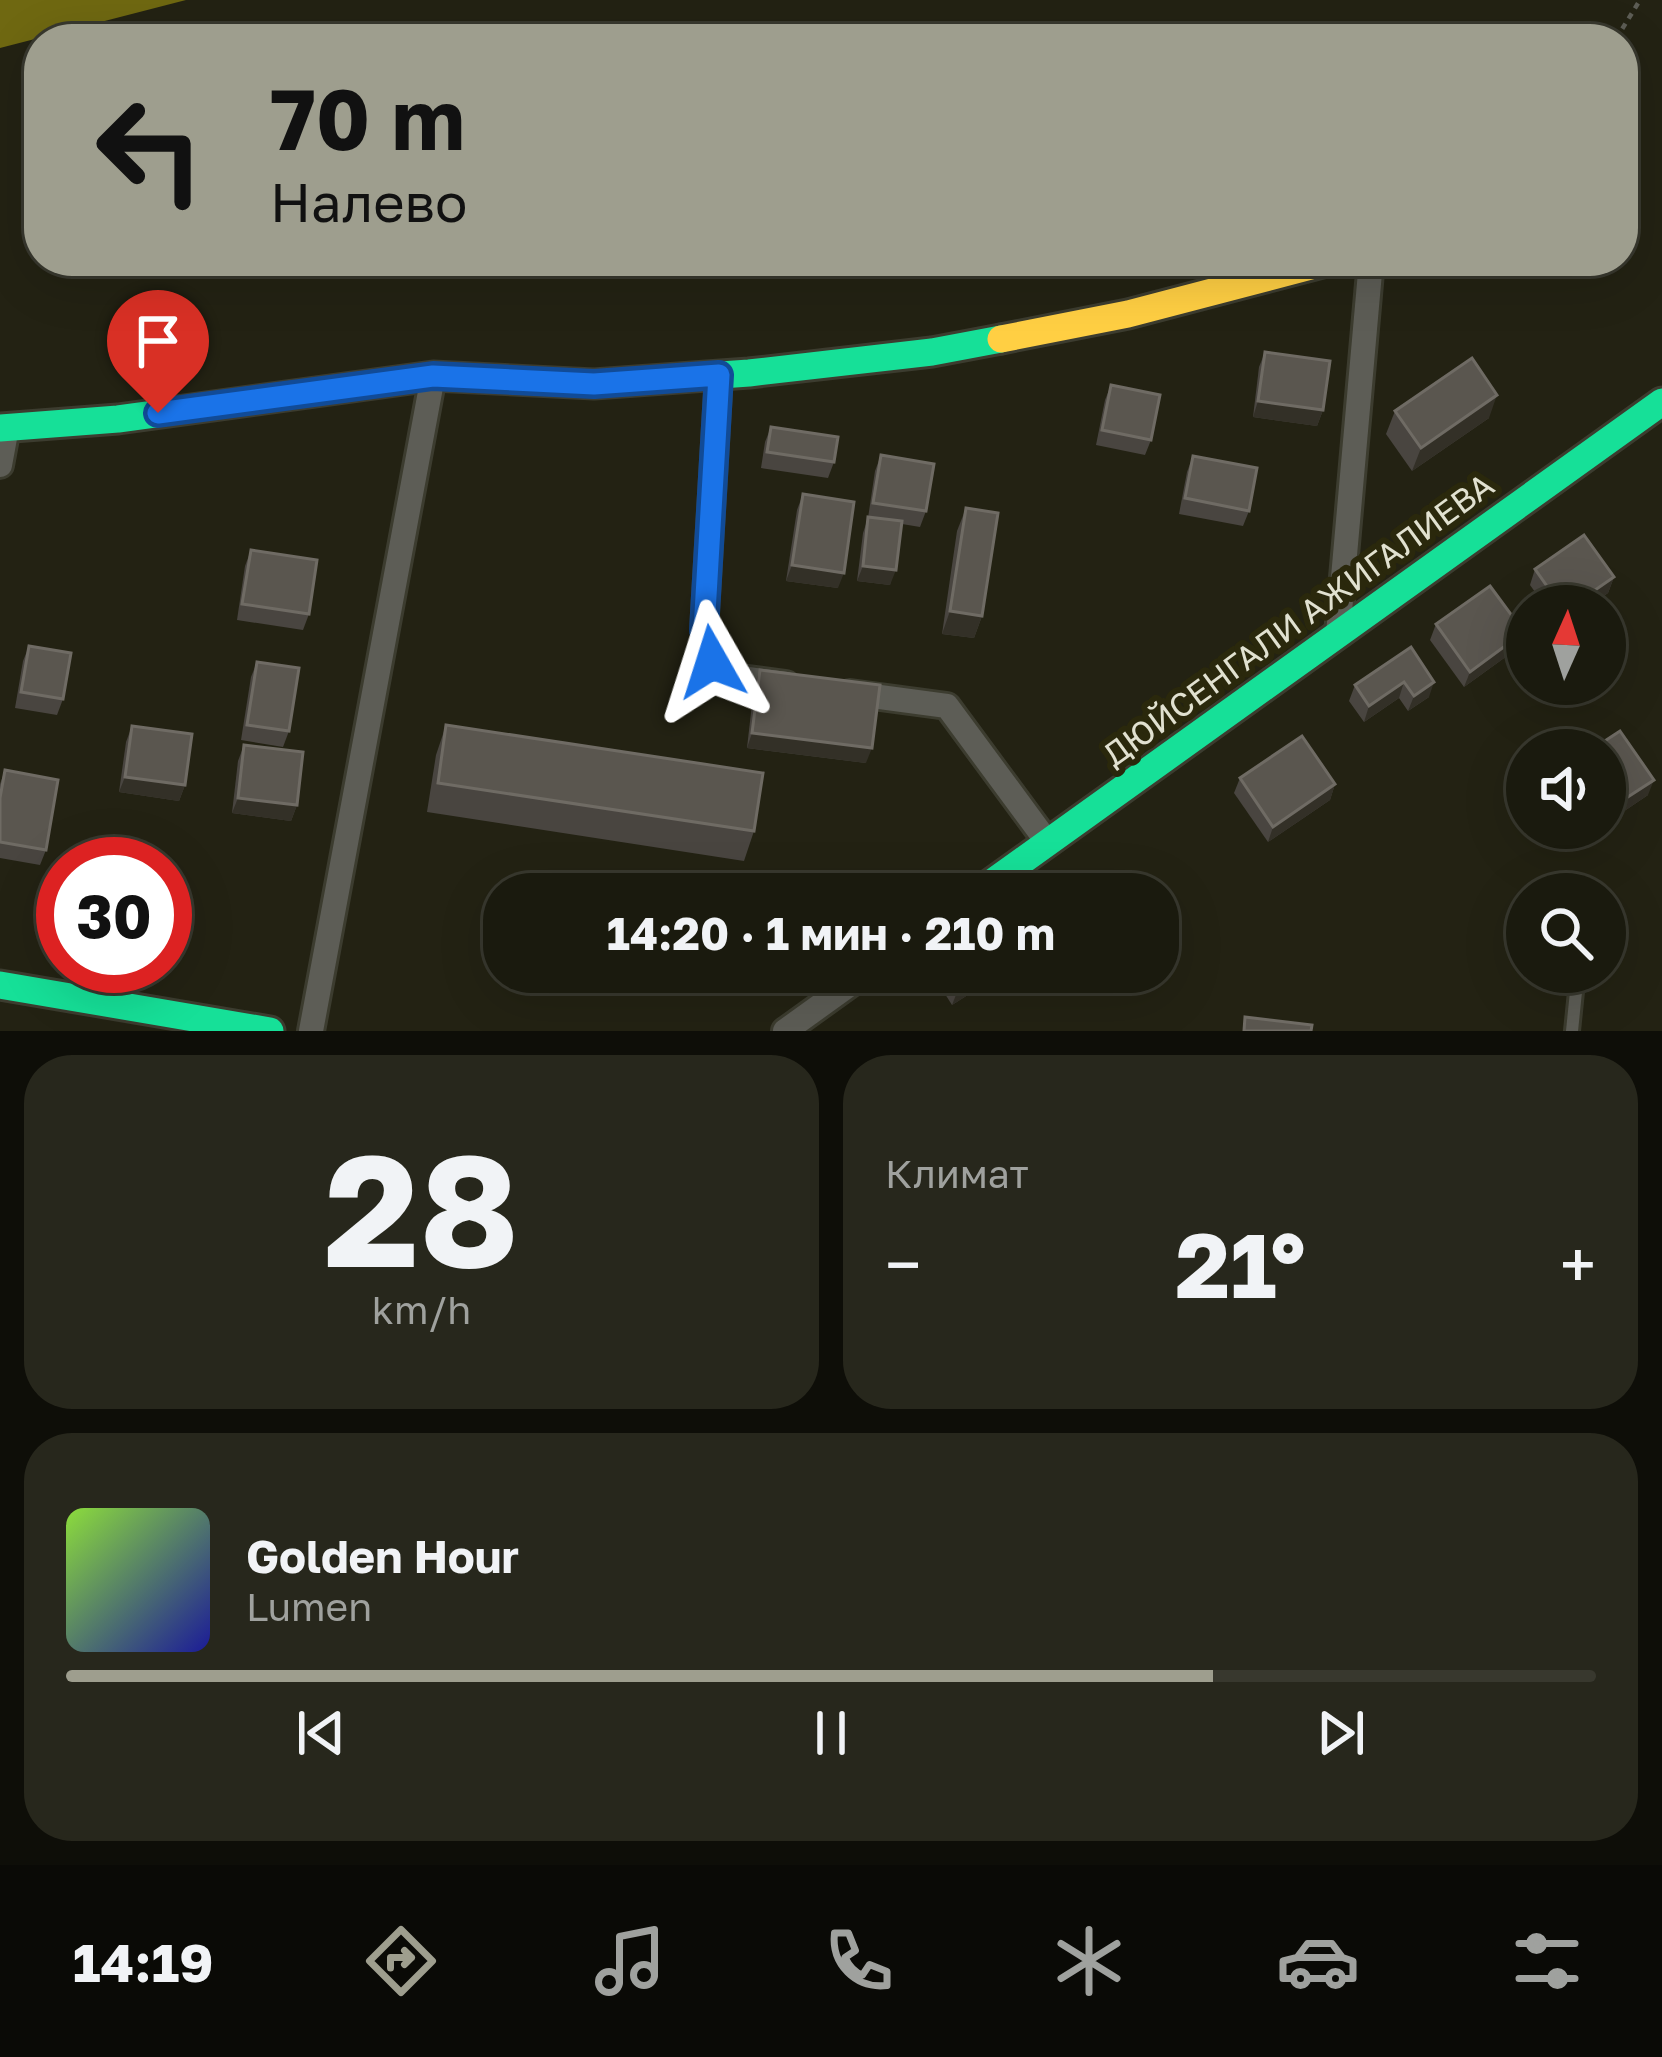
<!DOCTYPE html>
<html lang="ru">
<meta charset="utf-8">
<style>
body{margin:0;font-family:"Golos Text",sans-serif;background:#27271c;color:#f1f3f6;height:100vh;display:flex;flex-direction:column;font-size:45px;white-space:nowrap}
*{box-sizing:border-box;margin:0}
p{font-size:39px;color:#9fa19e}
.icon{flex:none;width:66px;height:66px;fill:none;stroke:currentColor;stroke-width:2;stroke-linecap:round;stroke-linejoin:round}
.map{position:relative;height:1031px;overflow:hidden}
.details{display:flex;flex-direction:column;gap:24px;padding:24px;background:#0e0e08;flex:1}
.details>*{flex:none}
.hud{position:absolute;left:24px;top:24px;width:1614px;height:252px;border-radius:48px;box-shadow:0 12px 48px #0002,0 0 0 3px #38382e;background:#9e9e8e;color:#111;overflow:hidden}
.needle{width:78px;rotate:3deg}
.fabs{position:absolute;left:1506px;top:585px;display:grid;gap:24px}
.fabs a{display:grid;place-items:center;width:120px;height:120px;border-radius:50%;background:#1a1a0e;box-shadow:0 12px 48px #0002,0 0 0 3px #38382e;font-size:60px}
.speed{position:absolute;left:36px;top:837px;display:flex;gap:24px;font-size:60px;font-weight:700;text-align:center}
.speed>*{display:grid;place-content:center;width:156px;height:156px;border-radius:50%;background:#1a1a0e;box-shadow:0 12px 48px #0002,0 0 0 3px #38382e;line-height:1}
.speed .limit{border:18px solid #d22;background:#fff;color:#111}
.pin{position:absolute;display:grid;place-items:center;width:102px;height:102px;color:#fff;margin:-123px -51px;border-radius:50% 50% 50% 0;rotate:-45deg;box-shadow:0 0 12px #0007}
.pin .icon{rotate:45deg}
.me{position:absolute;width:132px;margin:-66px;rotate:354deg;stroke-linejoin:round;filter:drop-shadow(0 0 9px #0008)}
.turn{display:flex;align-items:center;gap:42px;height:252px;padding:0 48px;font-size:54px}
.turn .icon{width:156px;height:156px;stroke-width:2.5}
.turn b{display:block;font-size:84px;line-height:102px}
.big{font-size:90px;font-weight:700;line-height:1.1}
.details .tile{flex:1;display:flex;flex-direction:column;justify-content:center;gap:18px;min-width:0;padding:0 42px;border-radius:48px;background:#27271c}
.details .dial{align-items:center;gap:0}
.dial b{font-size:156px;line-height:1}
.song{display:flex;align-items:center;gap:36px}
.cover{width:144px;height:144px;border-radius:18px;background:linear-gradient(135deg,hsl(90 70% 55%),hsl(240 70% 35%))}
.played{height:12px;border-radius:6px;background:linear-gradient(90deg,#9e9e8e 75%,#38382e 75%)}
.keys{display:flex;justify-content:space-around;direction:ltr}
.heat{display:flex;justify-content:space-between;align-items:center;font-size:66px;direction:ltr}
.details .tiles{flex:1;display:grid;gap:24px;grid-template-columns:1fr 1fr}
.tile:last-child{grid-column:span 2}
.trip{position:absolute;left:483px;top:873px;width:696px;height:120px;border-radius:48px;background:#1a1a0e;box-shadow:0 12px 48px #0002,0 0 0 3px #38382e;font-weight:700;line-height:120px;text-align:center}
.tabs{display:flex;height:192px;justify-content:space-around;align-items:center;background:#0a0a06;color:#9fa19e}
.tabs .icon{width:84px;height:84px}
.tabs .current{color:#9e9e8e}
.tabs b{font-size:54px;color:#f1f3f6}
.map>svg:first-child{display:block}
.water{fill:#6f6811}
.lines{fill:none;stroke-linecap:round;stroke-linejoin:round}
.lane-casing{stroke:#3c3c2f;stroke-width:18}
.street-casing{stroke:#3c3c2f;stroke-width:30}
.fast-casing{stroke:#3c3c2f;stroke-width:33}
.slow-casing{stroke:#3c3c2f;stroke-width:33}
.path{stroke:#5c5c54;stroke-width:4.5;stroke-dasharray:6 6;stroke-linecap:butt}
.lane{stroke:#5d5d56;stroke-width:12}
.street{stroke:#5d5d56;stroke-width:24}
.fast{stroke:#16e098;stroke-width:27}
.slow{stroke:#ffcf43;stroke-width:27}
.wall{fill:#494540}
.shaded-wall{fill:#333027}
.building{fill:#5a564f;stroke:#6f6b64;stroke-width:3}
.route-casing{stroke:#114b97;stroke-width:30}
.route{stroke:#1a73e8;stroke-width:21}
.labels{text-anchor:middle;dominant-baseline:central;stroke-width:12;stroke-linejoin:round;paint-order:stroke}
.street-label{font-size:33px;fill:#e1e1d0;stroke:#2a280c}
</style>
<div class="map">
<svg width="1662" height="1031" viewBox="0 0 1662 1031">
<rect width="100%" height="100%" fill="#232213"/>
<polygon class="water" points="0,0 186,0 0,48"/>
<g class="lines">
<defs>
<polyline id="lane" points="1572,1031 1578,972"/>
<g id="street">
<polyline points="719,375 704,630 712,662 726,676 786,684"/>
<polyline points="0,465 7,427"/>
<polyline points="1338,634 1371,261"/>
<polyline points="850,693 947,706 1048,843"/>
<polyline points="311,1031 433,376"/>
<polyline points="785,1031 867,972"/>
</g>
<g id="fast">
<polyline points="0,428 118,419 433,376 594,384 749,373 932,352 1001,339"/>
<polyline points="976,894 1662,402"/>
<polyline points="0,985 270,1031"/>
</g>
<polyline id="slow" points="1001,339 1128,314 1330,261"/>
</defs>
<use href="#lane" class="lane-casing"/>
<use href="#street" class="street-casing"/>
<use href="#fast" class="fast-casing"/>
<use href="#slow" class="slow-casing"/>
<polyline class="path" points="1616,39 1640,0"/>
<use href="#lane" class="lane"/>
<use href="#street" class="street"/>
<use href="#fast" class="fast"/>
<use href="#slow" class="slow"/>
</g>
<g class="wall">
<polygon points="1265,352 1323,410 1317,426 1253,417 1259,367"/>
<polygon points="1111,385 1151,440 1145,455 1096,445 1105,400"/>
<polygon points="1395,411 1489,418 1412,471 1386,434"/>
<polygon points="771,427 834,462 828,478 761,468 765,442"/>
<polygon points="881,455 926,511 920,527 902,524 890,585 857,581 863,533 868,518 875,471"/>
<polygon points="1193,456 1249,511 1243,526 1179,514 1187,472"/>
<polygon points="803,494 838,588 786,581 797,510"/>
<polygon points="966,508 982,616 974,638 942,634 957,531"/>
<polygon points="251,550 309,614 303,630 237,620 245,566"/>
<polygon points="1535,569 1614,577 1608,593 1589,606 1545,606 1530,585"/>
<polygon points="1436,624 1518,648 1464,687 1430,640"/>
<polygon points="29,646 63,699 57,715 15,708 23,661"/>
<polygon points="1411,647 1429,697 1408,711 1399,698 1364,722 1349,701 1355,685"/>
<polygon points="257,662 289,731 283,747 241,740 251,677"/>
<polygon points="760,670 866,763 747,748 754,686"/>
<polygon points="446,725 754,831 744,861 427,812 436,755"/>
<polygon points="132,726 185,785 179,801 119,792 126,742"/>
<polygon points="244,745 297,805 291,821 232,813 238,761"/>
<polygon points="1605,750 1648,795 1611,820 1605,810"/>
<polygon points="5,770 46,850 40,865 0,858 0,784"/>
<polygon points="1240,778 1335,784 1330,800 1268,842 1234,793"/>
<polygon points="931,972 1004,972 952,1005"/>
</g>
<g class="shaded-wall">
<polygon points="1497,395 1489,418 1412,471 1421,448"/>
<polygon points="1258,401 1323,410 1317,426 1253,417"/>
<polygon points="792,565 844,573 838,588 786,581"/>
<polygon points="863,566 896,570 890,585 857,581"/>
<polygon points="1614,577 1608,593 1589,606 1572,606"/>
<polygon points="950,611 982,616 974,638 942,634"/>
<polygon points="1524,632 1518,648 1464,687 1470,672"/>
<polygon points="1404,682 1399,698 1364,722 1369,706"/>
<polygon points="1434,682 1429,697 1408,711 1414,696"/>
<polygon points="752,733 872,748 866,763 747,748"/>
<polygon points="125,777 185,785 179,801 119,792"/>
<polygon points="1654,780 1648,795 1611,820 1617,804"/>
<polygon points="1335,784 1330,800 1268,842 1273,827"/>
<polygon points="238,798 297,805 291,821 232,813"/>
<polygon points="977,972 1004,972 952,1005 961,982"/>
</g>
<g class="building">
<polygon points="1265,352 1330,361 1323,410 1258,401"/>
<polygon points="1472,358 1497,395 1421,448 1395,411"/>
<polygon points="1111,385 1160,395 1151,440 1102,430"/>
<polygon points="771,427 838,437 834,462 767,452"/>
<polygon points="881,455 934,464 926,511 873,503"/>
<polygon points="1193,456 1257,468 1249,511 1185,498"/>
<polygon points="803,494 854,502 844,573 792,565"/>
<polygon points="966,508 998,513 982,616 950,611"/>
<polygon points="868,517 902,521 896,570 863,566"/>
<polygon points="1584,535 1614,577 1572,606 1561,606 1535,569"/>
<polygon points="251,550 317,560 309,614 242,604"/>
<polygon points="1490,586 1524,632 1470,672 1436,624"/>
<polygon points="29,646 71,653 63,699 21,692"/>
<polygon points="1411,647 1434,682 1414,696 1404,682 1369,706 1355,685"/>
<polygon points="257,662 299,668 289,731 247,725"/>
<polygon points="760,670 880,685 872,748 752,733"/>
<polygon points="446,725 763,773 754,831 438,783"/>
<polygon points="132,726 192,734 185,785 125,777"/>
<polygon points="1620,731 1654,780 1617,804 1605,786 1605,750 1591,750"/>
<polygon points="1302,736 1335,784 1273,827 1240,778"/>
<polygon points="244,745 303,752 297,805 238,798"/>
<polygon points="5,770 58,780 46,850 0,842 0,798"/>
<polygon points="954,972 977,972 961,982"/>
<polygon points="1245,1017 1312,1025 1311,1031 1244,1031"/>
</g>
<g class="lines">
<defs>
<polyline id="route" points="158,413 433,376 594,384 719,375 704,630 712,662"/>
</defs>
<use href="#route" class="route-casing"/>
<use href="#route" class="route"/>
</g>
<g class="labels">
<g class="street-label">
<text transform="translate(1298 619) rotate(-36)">ДЮЙСЕНГАЛИ АЖИГАЛИЕВА</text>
</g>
</g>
</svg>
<div class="fabs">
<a><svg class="needle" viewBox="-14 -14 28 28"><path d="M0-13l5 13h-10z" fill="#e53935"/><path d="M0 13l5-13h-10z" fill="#9fa19e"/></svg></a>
<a><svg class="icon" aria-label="sound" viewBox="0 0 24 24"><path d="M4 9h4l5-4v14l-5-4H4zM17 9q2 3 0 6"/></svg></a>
<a><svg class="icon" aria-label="search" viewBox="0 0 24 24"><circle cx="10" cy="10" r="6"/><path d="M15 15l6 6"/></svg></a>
</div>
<div class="speed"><div class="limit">30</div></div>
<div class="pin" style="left:158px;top:413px;background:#d93025"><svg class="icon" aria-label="arrive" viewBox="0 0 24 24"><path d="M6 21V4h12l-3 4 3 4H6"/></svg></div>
<svg class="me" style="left:712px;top:662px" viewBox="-20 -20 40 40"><path d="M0-17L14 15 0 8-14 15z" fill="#1a73e8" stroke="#fff" stroke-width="4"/></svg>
<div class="trip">14:20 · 1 мин · 210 m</div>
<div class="hud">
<div class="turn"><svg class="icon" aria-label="left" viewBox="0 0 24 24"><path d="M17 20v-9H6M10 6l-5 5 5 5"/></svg><div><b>70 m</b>Налево</div></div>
</div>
</div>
<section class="details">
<div class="tiles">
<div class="tile dial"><b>28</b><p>km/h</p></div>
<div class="tile"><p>Климат</p>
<div class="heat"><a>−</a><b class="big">21°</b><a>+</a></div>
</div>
<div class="tile">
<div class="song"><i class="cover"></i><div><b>Golden Hour</b><p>Lumen</p></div></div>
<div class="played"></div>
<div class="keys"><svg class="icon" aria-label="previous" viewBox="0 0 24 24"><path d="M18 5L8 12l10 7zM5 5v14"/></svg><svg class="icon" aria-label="pause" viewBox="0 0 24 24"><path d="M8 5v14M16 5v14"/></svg><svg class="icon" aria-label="next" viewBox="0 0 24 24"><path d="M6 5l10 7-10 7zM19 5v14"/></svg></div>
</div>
</div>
</section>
<nav class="tabs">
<b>14:19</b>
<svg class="icon current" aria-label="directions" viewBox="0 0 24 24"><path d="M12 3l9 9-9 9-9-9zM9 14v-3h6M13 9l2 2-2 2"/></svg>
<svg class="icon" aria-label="music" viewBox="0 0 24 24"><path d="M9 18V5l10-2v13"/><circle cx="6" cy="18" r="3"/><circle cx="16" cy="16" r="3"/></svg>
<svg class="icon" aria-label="phone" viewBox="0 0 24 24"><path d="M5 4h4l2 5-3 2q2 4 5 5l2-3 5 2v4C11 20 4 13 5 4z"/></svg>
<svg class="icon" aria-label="climate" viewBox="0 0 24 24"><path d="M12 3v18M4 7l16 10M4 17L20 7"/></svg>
<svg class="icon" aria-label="car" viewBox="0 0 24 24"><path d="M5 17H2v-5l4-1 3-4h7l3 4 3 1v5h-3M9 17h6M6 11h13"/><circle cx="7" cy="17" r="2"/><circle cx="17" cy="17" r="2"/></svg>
<svg class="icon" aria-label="filters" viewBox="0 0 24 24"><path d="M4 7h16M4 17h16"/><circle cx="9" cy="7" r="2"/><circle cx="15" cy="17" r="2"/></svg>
</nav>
